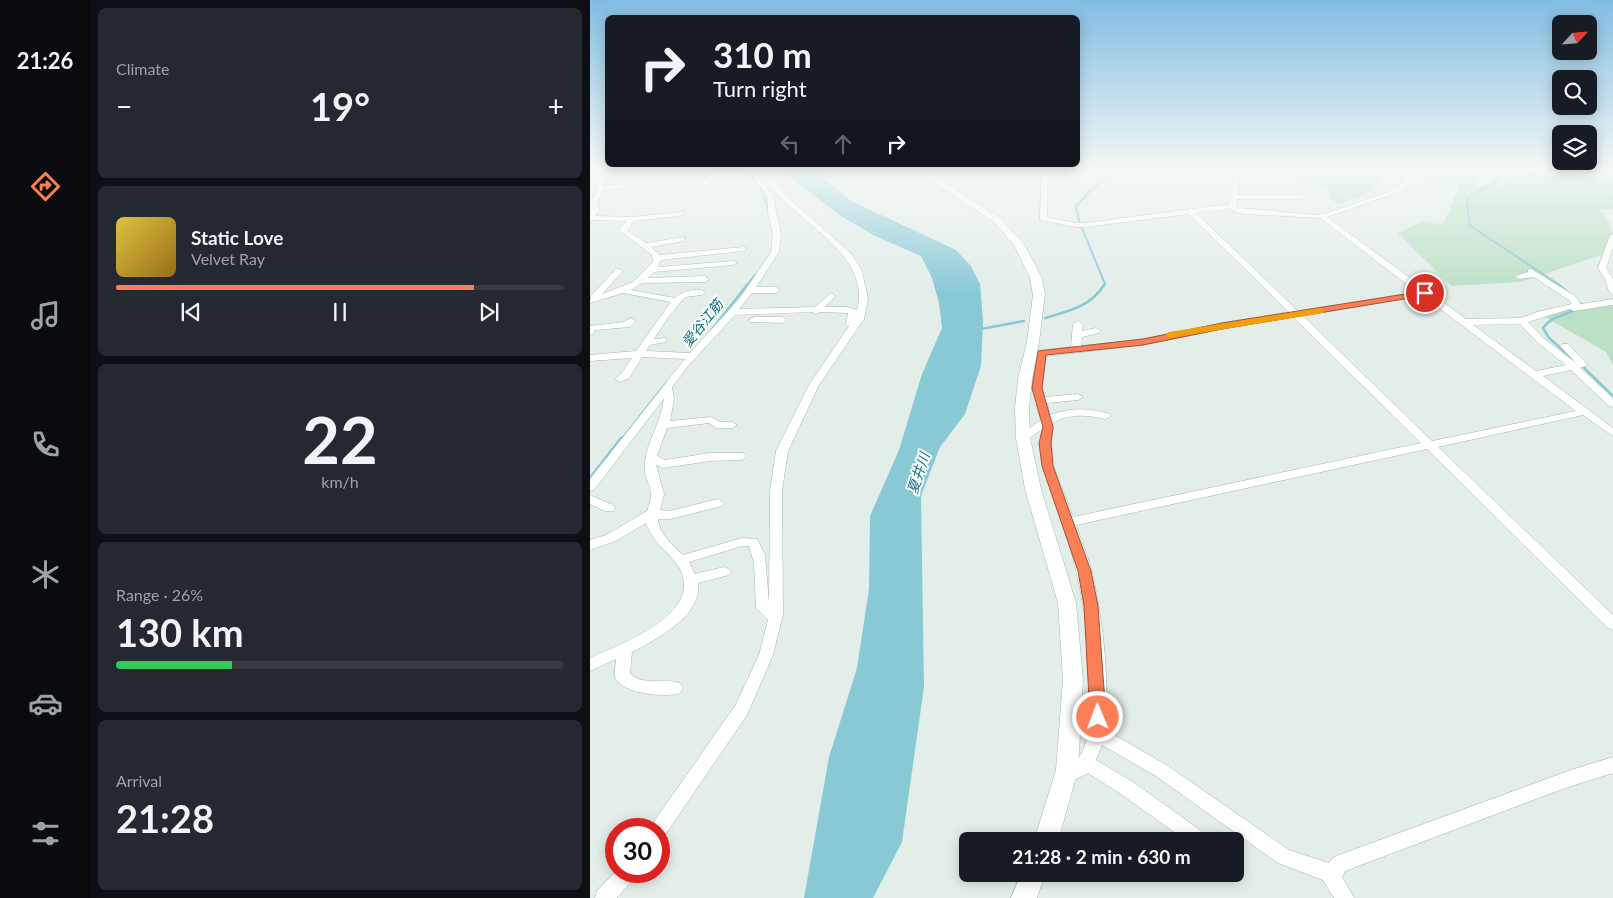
<!DOCTYPE html>
<meta charset="utf-8">
<style>
body{margin:0;font-family:Lato,"Noto Sans JP",sans-serif;background:#242831;color:#f1f3f6;height:100vh;display:flex;flex-direction:column;font-size:19px;white-space:nowrap}
*{box-sizing:border-box;margin:0}
p{font-size:16px;color:#9ea1a6}
.icon{flex:none;width:28px;height:28px;fill:none;stroke:currentColor;stroke-width:2;stroke-linecap:round;stroke-linejoin:round}
.map{position:relative;flex:1;overflow:hidden}
.side{display:flex;flex-direction:column;gap:8px;padding:8px;background:#0d0f14;width:500px}
.side>*{flex:none}
.top-card{position:absolute;left:15px;top:15px;width:475px;height:152px;border-radius:8px;box-shadow:0 2px 12px #0003;background:#171b24;color:#f1f3f6;overflow:hidden}
.needle{width:32px;rotate:64deg}
.controls{position:absolute;left:962px;top:15px;display:grid;gap:10px}
.controls a{display:grid;place-items:center;width:45px;height:45px;border-radius:8px;background:#171b24;box-shadow:0 2px 12px #0003;font-size:25px}
.speed{position:absolute;left:15px;top:818px;display:flex;gap:10px;font-size:25px;font-weight:700;text-align:center}
.speed>*{display:grid;place-content:center;width:65px;height:65px;border-radius:50%;background:#171b24;box-shadow:0 2px 12px #0003;line-height:1}
.speed .limit{border:8px solid #d22;background:#fff;color:#111}
.pin{position:absolute;display:grid;place-items:center;width:42px;height:42px;color:#fff;margin:-21px;border:2px solid #fff;border-radius:50%;box-shadow:0 1px 5px #0007}
.me{position:absolute;width:55px;margin:-28px;rotate:359deg;stroke-linejoin:round;filter:drop-shadow(0 0 4px #0008)}
.turn{display:flex;align-items:center;gap:18px;height:105px;padding:0 25px;font-size:22px}
.turn .icon{width:65px;height:65px;stroke-width:2.5}
.turn b{display:block;font-size:35px;line-height:42px}
.lanes{display:flex;align-items:center;height:48px;padding:0 25px;background:#0003;justify-content:center;gap:25px;direction:ltr}
.lanes .off{opacity:.35}
.big{font-size:38px;font-weight:700;line-height:1.1}
.side .tile{flex:1;display:flex;flex-direction:column;justify-content:center;gap:8px;min-width:0;padding:0 18px;border-radius:8px;background:#242831}
.side .dial{align-items:center;gap:0}
.dial b{font-size:65px;line-height:1}
.song{display:flex;align-items:center;gap:15px}
.cover{width:60px;height:60px;border-radius:8px;background:linear-gradient(135deg,hsl(50 70% 55%),hsl(40 70% 35%))}
.played{height:5px;border-radius:2px;background:linear-gradient(90deg,#fa7f56 80%,#363941 80%)}
.keys{display:flex;justify-content:space-around;direction:ltr}
.heat{display:flex;justify-content:space-between;align-items:center;font-size:28px;direction:ltr}
.charge{height:8px;border-radius:4px;background:linear-gradient(90deg,#34c759 26%,#363941 0)}
.trip{position:absolute;left:369px;top:832px;width:285px;height:50px;border-radius:8px;background:#171b24;box-shadow:0 2px 12px #0003;font-weight:700;line-height:50px;text-align:center}
main{display:flex;flex:1;min-height:0}
.tabs{display:flex;flex-direction:column;width:90px;justify-content:space-around;align-items:center;background:#090b0e;color:#9ea1a6}
.tabs .icon{width:35px;height:35px}
.tabs .on{color:#fa7f56}
.tabs b{font-size:22px;color:#f1f3f6}
.map>svg:first-child{display:block}
.green{fill:#bbe0c5}
.water{fill:#89c9d6}
.lines{fill:none;stroke-linecap:round;stroke-linejoin:round}
.stream-far2{stroke:#89c9d6;stroke-width:2}
.stream-far1{stroke:#89c9d6;stroke-width:2.5}
.stream{stroke:#89c9d6;stroke-width:4}
.street-casing{stroke:#a5b7b1;stroke-width:1}
.secondary-casing{stroke:#a1bab2;stroke-width:1}
.street{fill:#fff;fill-rule:evenodd}
.secondary{fill:#fff;fill-rule:evenodd}
.route{fill:#fa7f56;stroke:#a25338}
.slow{fill:#f59e0b}
.labels{text-anchor:middle;dominant-baseline:central;stroke-width:4;stroke-linejoin:round;paint-order:stroke}
.water-label{font-size:14px;font-style:italic;fill:#186e81;stroke:#f4faf7}
</style>
<main>
<nav class="tabs">
<b>21:26</b>
<svg class="icon on" aria-label="directions" viewBox="0 0 24 24"><path d="M12 3l9 9-9 9-9-9zM9 14v-3h6M13 9l2 2-2 2"/></svg>
<svg class="icon" aria-label="music" viewBox="0 0 24 24"><path d="M9 18V5l10-2v13"/><circle cx="6" cy="18" r="3"/><circle cx="16" cy="16" r="3"/></svg>
<svg class="icon" aria-label="phone" viewBox="0 0 24 24"><path d="M5 4h4l2 5-3 2q2 4 5 5l2-3 5 2v4C11 20 4 13 5 4z"/></svg>
<svg class="icon" aria-label="climate" viewBox="0 0 24 24"><path d="M12 3v18M4 7l16 10M4 17L20 7"/></svg>
<svg class="icon" aria-label="car" viewBox="0 0 24 24"><path d="M5 17H2v-5l4-1 3-4h7l3 4 3 1v5h-3M9 17h6M6 11h13"/><circle cx="7" cy="17" r="2"/><circle cx="17" cy="17" r="2"/></svg>
<svg class="icon" aria-label="filters" viewBox="0 0 24 24"><path d="M4 7h16M4 17h16"/><circle cx="9" cy="7" r="2"/><circle cx="15" cy="17" r="2"/></svg>
</nav>
<section class="side">
<div class="tile"><p>Climate</p>
<div class="heat"><a>−</a><b class="big">19°</b><a>+</a></div>
</div>
<div class="tile">
<div class="song"><i class="cover"></i><div><b>Static Love</b><p>Velvet Ray</p></div></div>
<div class="played"></div>
<div class="keys"><svg class="icon" aria-label="previous" viewBox="0 0 24 24"><path d="M18 5L8 12l10 7zM5 5v14"/></svg><svg class="icon" aria-label="pause" viewBox="0 0 24 24"><path d="M8 5v14M16 5v14"/></svg><svg class="icon" aria-label="next" viewBox="0 0 24 24"><path d="M6 5l10 7-10 7zM19 5v14"/></svg></div>
</div>
<div class="tile dial"><b>22</b><p>km/h</p></div>
<div class="tile"><p>Range · 26%</p><b class="big">130 km</b><div class="charge"></div></div>
<div class="tile"><p>Arrival</p><b class="big">21:28</b></div>
</section>
<div class="map">
<svg width="1023" height="898" viewBox="0 0 1023 898">
<rect width="100%" height="100%" fill="#e3eee9"/>
<g class="green">
<path d="M710,168h100l19,3 5,-3h58l-10,20 30,-2 23,-18h88v42l-15,-1c15,13 15,23 15,42l-93,31 -69,4 -53,-53 25,-12 20,4 16,-39 -27,-4 -13,-6 -38,2 -1,7 -16,10 -25,9 -9,-5 -2,-10 -27,-8z"/>
<polygon points="1023,298 1023,365 1016,352 950,314"/>
</g>
<polygon class="water" points="192,168 225,168 232,177 261,201 366,250 381,266 390,284 393,321 391,366 375,414 350,447 331,496 334,687 312,842 283,898 214,898 239,757 267,668 279,589 280,516 309,450 332,374 352,328 349,303 342,278 331,256 285,236 251,216 195,173"/>
<g class="lines">
<g class="stream-far2">
<polyline points="154,168 170,186 178,209"/>
<polyline points="913,168 904,184 880,195 877,199 879,225 971,286"/>
<polyline points="156,286 166,274"/>
<polyline points="514,286 515,284 489,221 486,206 503,188 530,168"/>
</g>
<g class="stream-far1">
<path d="M969,285l23,20c-12,11 -30,9 -39,23l6,10 26,23"/>
<path d="M455,318c24,-7 45,-11 59,-33"/>
<polyline points="391,329 434,321"/>
<polyline points="120,332 157,285"/>
<polyline points="990,364 1023,396"/>
<polyline points="32,439 77,382"/>
</g>
<polyline class="stream" points="0,479 32,438"/>
<defs>
<g id="street">
<path d="M6,168h6l5,7 -5,11 23,-2 3,2 -3,2 -21,2 -7,12 2,8 -4,6 37,1 51,-5 1,2 -4,2 -46,5 -7,9 19,13 38,-6v4l-33,6 9,8 83,-8 4,2 -4,2 -82,9 -3,7 75,-6 4,2 -4,2 -79,7 -6,6 57,-2 4,3 -4,3 -63,1 -11,7 44,8c6,-7 24,-11 31,-6l-4,3 -17,2 -16,19 -15,23 12,-1v4l-16,3 -4,6 44,2 50,-55 31,-46 2,-18 -5,-21v-12l-1,-6 -21,-27h6l21,27 8,39 -2,18 -23,35h20l4,3 -4,3h-24l-13,16 76,-2 16,-14 4,3 -10,11h22l10,3c13,-50 -45,-81 -75,-111 -9,-9 -16,-21 -23,-31h6l20,27 67,59 10,17 6,28 -4,20 -45,66 -31,66 -6,40 1,123 -10,41 -26,60 -82,120 -6,3v-9h-9l3,-6 82,-117 24,-51 9,-35 -12,-12 -2,-45 -5,-17h-7l-53,16 6,12 29,-7 5,2 2,3 -2,3 -31,8c5,32 -42,57 -66,69l-2,22c14,12 34,4 50,9l3,5 -3,5c-14,5 -55,1 -64,-14 -3,-5 0,-14 0,-20l-26,12v-13c31,-14 113,-43 90,-89 -9,-17 -26,-23 -34,-46l-30,18 -26,9v-10l16,-5 41,-24c11,-27 -5,-28 -2,-49 2,-22 17,-41 19,-64l-70,92 -4,1v-12l95,-120 -43,-2 -13,21 -9,4 -5,-3 6,-5 11,-16 -42,3v-6l46,-4 35,-49 -48,-9 -33,10 1,-7 25,-27h3l4,2 -21,23 31,-12 20,-20 -1,-7 -33,-25 7,-9 -36,-1v-19l8,-11 -3,-4 6,-11zM222,312l4,2 4,-2 28,1 -2,11 3,2 -40,59 -33,66 -6,40 -1,112 -4,-48 -8,-16 -15,-1 -59,17c-11,-11 -24,-21 -25,-36h12l52,-13 2,-3 -6,-4 -48,12 -10,-1 4,-16 -8,-29 7,3 47,-7 30,-1 4,-1 2,-3 -2,-3h-34l-45,7 -8,-4 10,-28 42,-5 8,5h15l5,-3 -5,-3h-12l-9,-5 -41,4 4,-22 -2,-12 16,-21 47,-51z"/>
<polygon points="112,168 120,168 128,172 154,173 157,175 154,177 127,176 125,179 116,185 113,183 121,174"/>
<polygon points="368,168 375,168 361,177 345,182 342,180 357,175"/>
<path d="M452,168h6l-1,49 29,6h10l144,-19 3,-26 -20,-10h8l12,5h44l-2,-5h10l-3,3 2,4 -3,2h-42l-1,18h63l4,2 -4,2h-64l-1,6 4,3 75,7 12,-2 68,-23 6,-5 3,-6 -6,-11h6l6,11 -4,8 -7,5 -72,25 139,102 55,-1 16,-6 35,-8 -3,-4 -35,-23 -15,2 -4,-3 13,-4v-3h3l44,27 6,8 32,-5v6l-39,6 -4,-2 -42,13 15,16 33,25 -16,-17 2,-2h6l20,21 -8,3 33,30v9l-4,-1 -38,-36 -28,6 70,52v8l-30,-21 -145,32 175,168v15l-5,-2 -181,-179 -351,76c5,16 12,31 16,47 10,45 19,112 12,157l64,37 121,84 40,13 4,-5 6,-3 229,-84 45,-14v16l-45,14 -223,84 -3,6 12,21h-20l-11,-18 -45,-17 -122,-87 -54,-31 -6,15 37,22 74,53 3,6h-23l-66,-47 -33,-21 -23,12 -6,-3 -2,-5c5,-13 20,-9 27,-29 7,-18 6,-41 6,-60 -1,-60 -9,-108 -27,-164 -10,-32 -28,-61 -21,-95l-15,11h-8l-2,-2 24,-18 -7,-19 1,-2 -3,-11 4,-31 -7,-3 5,-3 37,-4 2,-23 5,-3 5,3 -1,7 14,-3 5,3 -2,2 -17,4 -1,9 62,-7 79,-16 67,-11 -100,-98 -103,13h-10l-36,-7zM641,208l3,4 11,2 75,4 97,74 -119,19 -102,-98zM833,296l153,115 -144,30 -129,-125zM703,317l128,126 -348,74 -19,-50 -3,-24 2,-16 -1,-4c18,-10 35,-8 54,-4l5,-3 -1,-2c-21,-6 -39,-7 -60,1l-3,-12 31,-3 5,-3 -5,-3 -33,3 -3,-9 4,-32 97,-11 79,-16zM930,324l17,18 29,23 -30,6 -63,-46z"/>
<polygon points="896,168 902,168 894,178 884,181 884,179 890,176"/>
<polygon points="926,168 947,168 1023,176 1023,180 929,170"/>
<polygon points="1020,235 1023,235 1023,248 1016,268 1023,279 1023,295 1019,292 1015,279 1008,268"/>
<polygon points="164,317 192,317 197,320 192,323 161,322 159,320"/>
<polygon points="41,318 46,321 40,327 5,330 3,334 0,335 0,326 34,322"/>
<polygon points="0,495 23,505 25,508 23,511 15,511 0,504"/>
<polygon points="26,871 48,871 45,877 27,898 5,898 7,891"/>
</g>
<g id="secondary">
<polygon points="322,168 332,168 410,218 434,244 452,278 455,295 449,342 442,379 439,408 440,438 451,489 486,603 493,680 488,770 468,841 444,841 466,770 473,680 468,603 435,489 426,438 425,408 428,379 437,342 443,295 440,278 424,245 404,222"/>
<polygon points="431,874 455,874 447,898 421,898"/>
</g>
</defs>
<use href="#street" class="street-casing"/>
<use href="#secondary" class="secondary-casing"/>
<use href="#street" class="street"/>
<use href="#secondary" class="secondary"/>
</g>
<linearGradient id="sky" x2="0" y2="1"><stop stop-color="#82bce1"/><stop offset="0.57" stop-color="#f2f7f5"/><stop offset="1" stop-color="#f2f7f5" stop-opacity="0"/></linearGradient>
<rect width="1023" height="294" fill="url(#sky)"/>
<polygon class="route" points="835,291 838,292 838,295 632,329 553,345 456,355 452,388 463,427 461,443 463,466 501,571 508,606 516,717 513,722 508,724 502,722 500,717 494,606 488,571 452,466 449,443 453,427 442,388 448,351 553,339 632,323"/>
<polygon class="slow" points="730,308 734,311 733,313 579,338 575,335 579,332"/>
<g class="labels">
<g class="water-label">
<text transform="translate(112 323) rotate(-51)">愛谷江筋</text>
<text transform="translate(328 473) rotate(-72)">夏井川</text>
</g>
</g>
</svg>
<div class="controls">
<a><svg class="needle" viewBox="-14 -14 28 28"><path d="M0-13l5 13h-10z" fill="#e53935"/><path d="M0 13l5-13h-10z" fill="#9ea1a6"/></svg></a>
<a><svg class="icon" aria-label="search" viewBox="0 0 24 24"><circle cx="10" cy="10" r="6"/><path d="M15 15l6 6"/></svg></a>
<a><svg class="icon" aria-label="layers" viewBox="0 0 24 24"><path d="M12 4l9 5-9 5-9-5zM3 14l9 5 9-5"/></svg></a>
</div>
<div class="speed"><div class="limit">30</div></div>
<div class="pin" style="left:835px;top:293px;background:#d93025"><svg class="icon" aria-label="arrive" viewBox="0 0 24 24"><path d="M6 21V4h12l-3 4 3 4H6"/></svg></div>
<svg class="me" style="left:508px;top:717px" viewBox="-20 -20 40 40"><circle r="17" fill="#fa7f56" stroke="#fff" stroke-width="3"/><path d="M0-11L8 9 0 5-8 9z" fill="#fff"/></svg>
<div class="trip">21:28 · 2 min · 630 m</div>
<div class="top-card">
<div class="turn"><svg class="icon" aria-label="right" viewBox="0 0 24 24"><path d="M7 20v-9h11M14 6l5 5-5 5"/></svg><div><b>310 m</b>Turn right</div></div>
<div class="lanes"><svg class="icon off" aria-label="left" viewBox="0 0 24 24"><path d="M17 20v-9H6M10 6l-5 5 5 5"/></svg><svg class="icon off" aria-label="ahead" viewBox="0 0 24 24"><path d="M12 20V5M6 11l6-6 6 6"/></svg><svg class="icon" aria-label="right" viewBox="0 0 24 24"><path d="M7 20v-9h11M14 6l5 5-5 5"/></svg></div>
</div>
</div>
</main>
